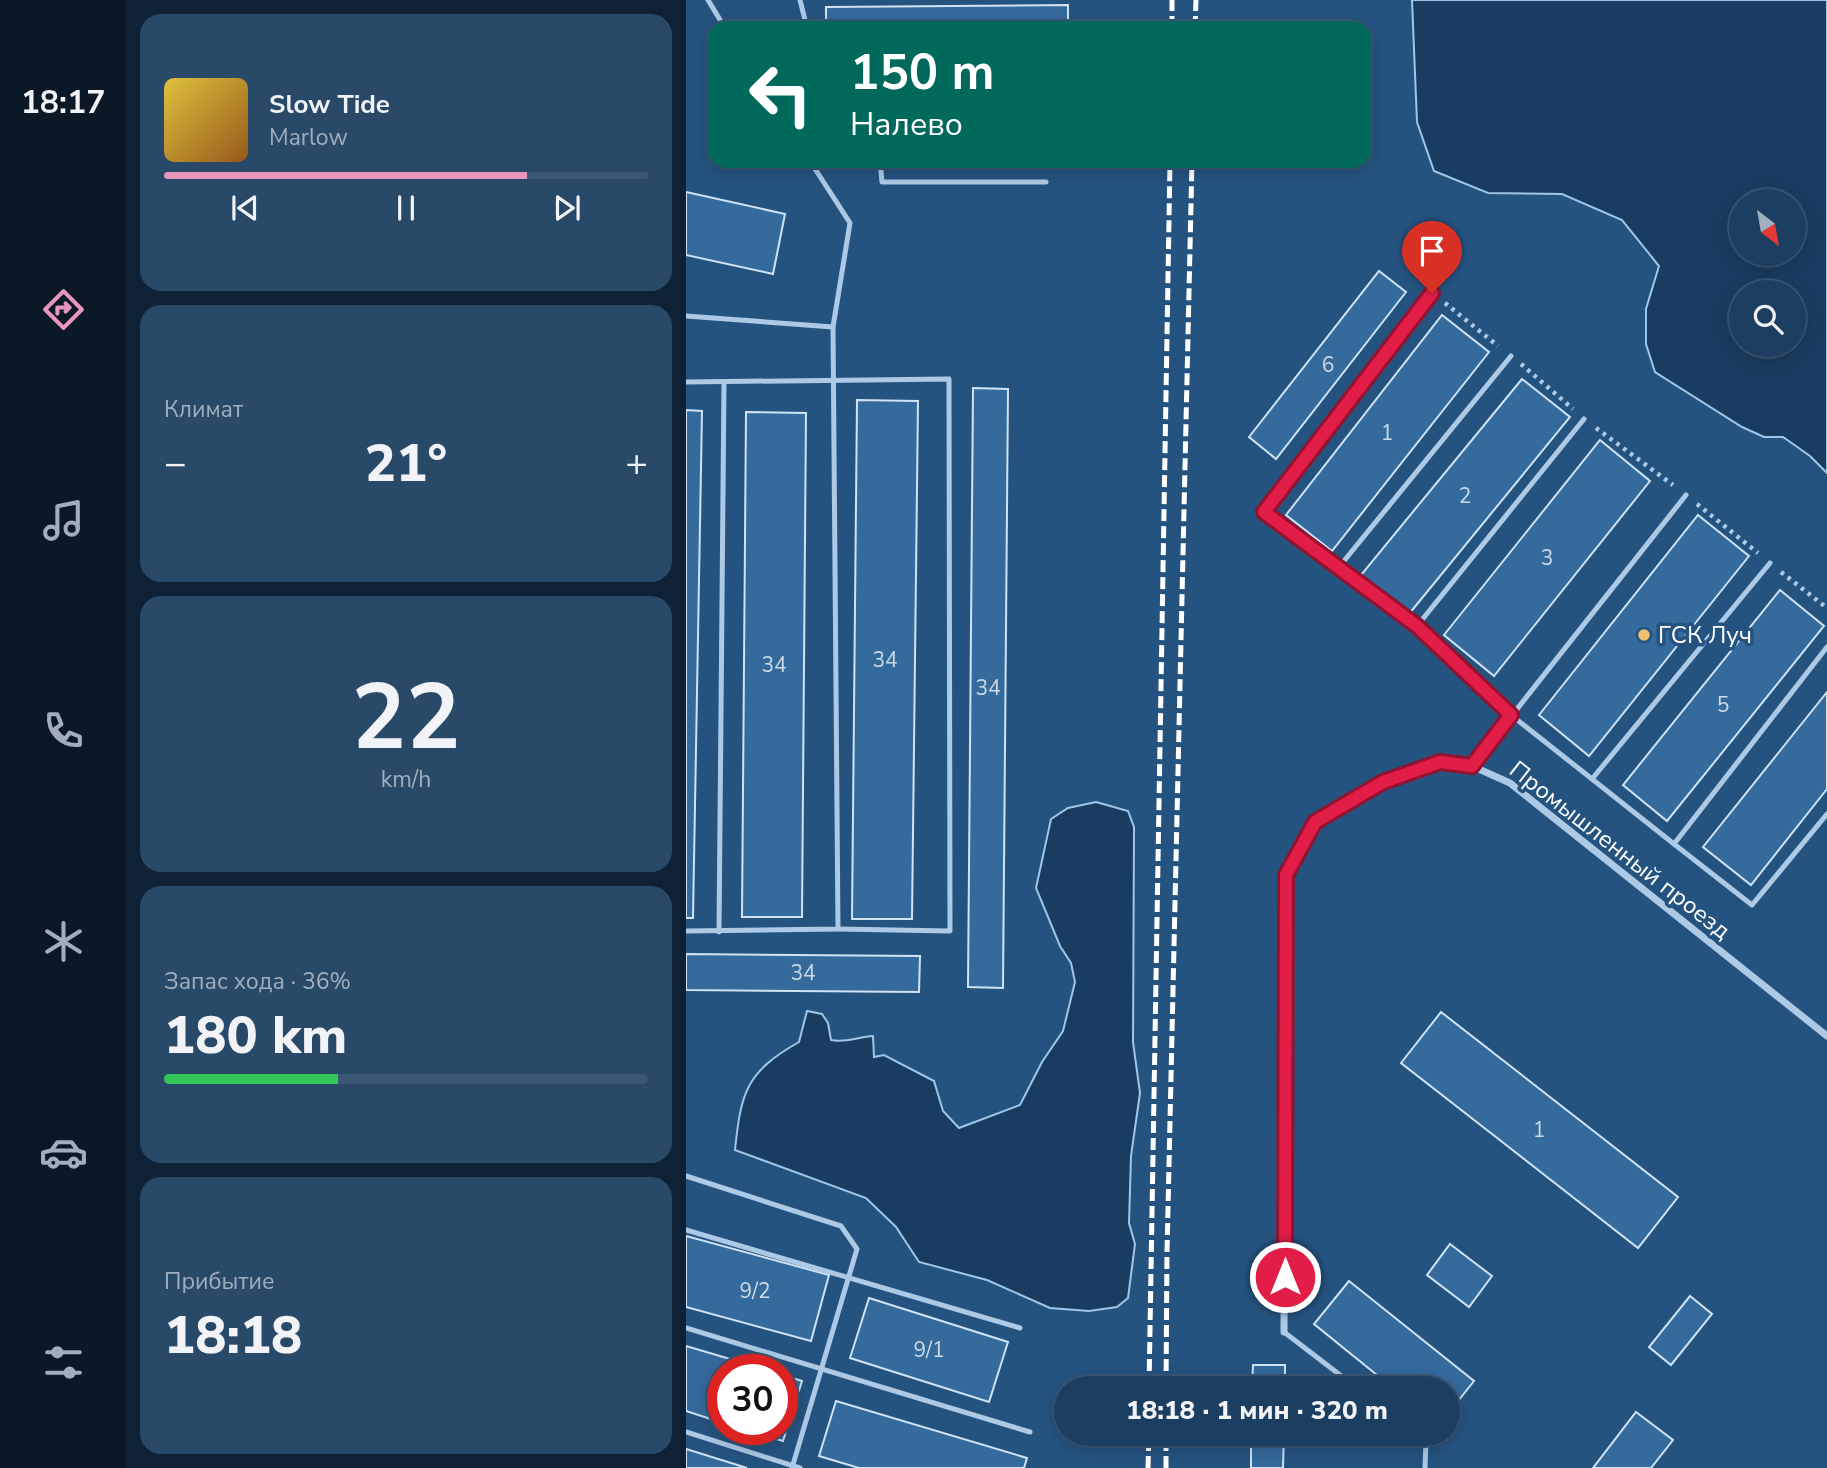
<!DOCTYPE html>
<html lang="ru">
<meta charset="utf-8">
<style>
body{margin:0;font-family:"Nunito Sans",sans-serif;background:#294969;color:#f1f3f6;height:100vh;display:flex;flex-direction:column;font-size:26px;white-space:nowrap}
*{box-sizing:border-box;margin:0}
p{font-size:23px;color:#a0aebd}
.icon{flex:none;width:38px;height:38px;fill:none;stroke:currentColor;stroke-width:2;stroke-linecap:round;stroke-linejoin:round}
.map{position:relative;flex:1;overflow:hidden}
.sheet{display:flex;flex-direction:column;gap:14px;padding:14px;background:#0f2235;width:560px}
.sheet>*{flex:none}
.hud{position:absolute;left:21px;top:21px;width:665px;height:147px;border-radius:21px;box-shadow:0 4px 18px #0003,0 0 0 2px #3a5775;background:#00695c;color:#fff;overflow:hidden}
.needle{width:46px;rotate:149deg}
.controls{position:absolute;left:1043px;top:189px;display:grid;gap:14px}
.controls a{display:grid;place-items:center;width:77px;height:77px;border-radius:50%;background:#1c3e60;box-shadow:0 4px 18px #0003,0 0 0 2px #3a5775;font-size:35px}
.speed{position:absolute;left:21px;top:1354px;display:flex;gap:14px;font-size:35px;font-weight:700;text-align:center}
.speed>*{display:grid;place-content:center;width:91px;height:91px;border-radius:50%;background:#1c3e60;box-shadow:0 4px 18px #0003,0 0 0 2px #3a5775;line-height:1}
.speed .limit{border:10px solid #d22;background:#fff;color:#111}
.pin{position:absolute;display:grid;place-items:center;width:60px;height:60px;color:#fff;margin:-72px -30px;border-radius:50% 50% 50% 0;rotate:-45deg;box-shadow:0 0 7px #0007}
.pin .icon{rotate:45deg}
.me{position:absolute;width:77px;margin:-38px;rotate:0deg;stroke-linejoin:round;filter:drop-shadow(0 0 5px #0008)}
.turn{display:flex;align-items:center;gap:24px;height:147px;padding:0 28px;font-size:32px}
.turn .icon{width:91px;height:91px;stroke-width:2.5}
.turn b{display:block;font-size:49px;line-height:60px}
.big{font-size:52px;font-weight:800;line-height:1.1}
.sheet .widget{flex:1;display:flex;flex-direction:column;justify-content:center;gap:10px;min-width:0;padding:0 24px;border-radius:21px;background:#294969}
.sheet .dial{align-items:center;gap:0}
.dial b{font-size:91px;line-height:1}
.song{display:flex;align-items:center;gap:21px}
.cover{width:84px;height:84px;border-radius:10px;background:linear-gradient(135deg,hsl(50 70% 55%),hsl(30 70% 35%))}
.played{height:7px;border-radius:4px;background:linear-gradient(90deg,#e797bd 75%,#3a5775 75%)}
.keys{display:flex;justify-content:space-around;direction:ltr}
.heat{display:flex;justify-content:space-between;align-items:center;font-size:38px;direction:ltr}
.charge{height:10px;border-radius:5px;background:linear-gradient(90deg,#34c759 36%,#3a5775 0)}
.trip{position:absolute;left:368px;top:1376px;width:406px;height:70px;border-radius:35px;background:#1c3e60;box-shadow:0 4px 18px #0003,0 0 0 2px #3a5775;font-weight:800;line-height:70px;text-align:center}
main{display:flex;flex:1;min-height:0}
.tab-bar{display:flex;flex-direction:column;width:126px;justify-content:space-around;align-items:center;background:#0b1926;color:#a0aebd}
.tab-bar .icon{width:49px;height:49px}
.tab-bar .active{color:#e797bd}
.tab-bar b{font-size:32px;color:#f1f3f6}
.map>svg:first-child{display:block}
.water{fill:#193d60;stroke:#a0c6e7;stroke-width:2;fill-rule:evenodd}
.building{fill:#356a9d;stroke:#cfe3f5;stroke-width:2}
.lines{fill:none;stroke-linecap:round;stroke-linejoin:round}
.path{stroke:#accae6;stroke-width:4.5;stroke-dasharray:3.5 5;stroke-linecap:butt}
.service{stroke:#accae6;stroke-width:5}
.minor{stroke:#accae6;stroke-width:7}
.rail{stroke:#fff;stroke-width:5;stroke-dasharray:12 5;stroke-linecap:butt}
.route-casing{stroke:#92132f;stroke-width:18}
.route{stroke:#e11d48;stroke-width:12}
.poi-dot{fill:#f0c270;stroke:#255380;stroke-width:2.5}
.labels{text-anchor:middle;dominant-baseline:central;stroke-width:7;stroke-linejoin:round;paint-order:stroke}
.number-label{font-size:21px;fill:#ccdae6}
.poi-label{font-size:24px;fill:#fff;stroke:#255380;text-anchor:start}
.street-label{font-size:24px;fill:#fff;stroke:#255380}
</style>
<main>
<nav class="tab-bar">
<b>18:17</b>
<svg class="icon active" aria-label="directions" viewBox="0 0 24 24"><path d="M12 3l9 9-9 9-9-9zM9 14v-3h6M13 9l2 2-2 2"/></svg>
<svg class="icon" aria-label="music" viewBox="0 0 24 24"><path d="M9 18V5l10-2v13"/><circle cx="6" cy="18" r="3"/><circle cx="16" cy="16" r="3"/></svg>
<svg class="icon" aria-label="phone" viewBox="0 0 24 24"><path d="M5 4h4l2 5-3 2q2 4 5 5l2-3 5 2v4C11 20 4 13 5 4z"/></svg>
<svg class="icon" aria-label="climate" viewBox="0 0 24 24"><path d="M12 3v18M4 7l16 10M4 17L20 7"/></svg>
<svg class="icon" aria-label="car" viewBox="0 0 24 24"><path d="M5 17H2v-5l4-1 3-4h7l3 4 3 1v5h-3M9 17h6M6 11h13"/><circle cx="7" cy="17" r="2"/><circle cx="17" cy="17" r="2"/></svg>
<svg class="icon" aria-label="filters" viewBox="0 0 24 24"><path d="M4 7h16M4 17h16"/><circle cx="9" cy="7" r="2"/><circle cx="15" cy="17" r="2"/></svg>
</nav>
<section class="sheet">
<div class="widget">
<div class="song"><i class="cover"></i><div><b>Slow Tide</b><p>Marlow</p></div></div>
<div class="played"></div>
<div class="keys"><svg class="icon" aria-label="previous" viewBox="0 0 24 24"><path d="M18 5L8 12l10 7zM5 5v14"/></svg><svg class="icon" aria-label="pause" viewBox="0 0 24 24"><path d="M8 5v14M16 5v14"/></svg><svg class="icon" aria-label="next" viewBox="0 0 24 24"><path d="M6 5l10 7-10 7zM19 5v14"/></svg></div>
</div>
<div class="widget"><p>Климат</p>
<div class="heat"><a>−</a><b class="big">21°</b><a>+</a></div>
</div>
<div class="widget dial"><b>22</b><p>km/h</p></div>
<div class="widget"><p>Запас хода · 36%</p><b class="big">180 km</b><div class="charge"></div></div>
<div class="widget"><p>Прибытие</p><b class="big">18:18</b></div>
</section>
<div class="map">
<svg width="1141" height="1468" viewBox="0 0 1141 1468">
<rect width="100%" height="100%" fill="#255380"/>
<g class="water">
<path d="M726,0h415v473l-17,-17 -27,-19h-19l-22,-10 -87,-55 -9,-28v-35l13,-43 -37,-46 -60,-26 -74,-1 -54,-22 -17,-49zM1055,201h53v53h-53zM1055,292h53v53h-53z"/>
<path d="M410,802l32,9 6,16 -1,215 7,51 -9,63 -2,67 6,21 -7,54 -11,9 -28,4 -39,-3 -63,-28 -68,-18 -23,-35 -30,-29 -131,-48c6,-58 11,-78 64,-108l8,-31 15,3 6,9 3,17c14,3 27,-3 42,-4l1,21 10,-2 50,26 9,30 16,17 61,-23 22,-43 21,-31 12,-49 -4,-19 -11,-17 -24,-58 15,-69 17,-11z"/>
</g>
<g class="building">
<polygon points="382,5 382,28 140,28 140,7"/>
<polygon points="204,161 381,161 381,167 204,169"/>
<polygon points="0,192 99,214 87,274 0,255"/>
<polygon points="693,271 720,292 590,459 563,437"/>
<polygon points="756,315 803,352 646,551 600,515"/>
<polygon points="836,379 884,417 723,614 675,575"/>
<polygon points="287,388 322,389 317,988 282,987"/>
<polygon points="171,400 232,401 226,919 166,919"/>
<polygon points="0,410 16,411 7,918 0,918"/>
<polygon points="60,412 120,413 116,917 56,917"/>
<polygon points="914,440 964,481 808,676 758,635"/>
<polygon points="1012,515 1063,556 903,756 853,715"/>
<polygon points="1094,590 1138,626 981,821 937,785"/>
<polygon points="1141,692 1141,789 1065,885 1017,847"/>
<polygon points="0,954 234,956 233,992 0,990"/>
<polygon points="755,1012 992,1197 952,1248 715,1063"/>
<polygon points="0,1236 143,1275 125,1341 0,1307"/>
<polygon points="764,1244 806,1276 783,1307 741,1275"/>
<polygon points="663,1281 788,1381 761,1415 761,1388 707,1388 628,1324"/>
<polygon points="1004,1296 1026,1314 985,1365 963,1347"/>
<polygon points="183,1298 322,1342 303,1402 164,1358"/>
<polygon points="0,1346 81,1370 37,1370 37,1423 0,1411"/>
<polygon points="567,1365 599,1365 599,1388 566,1388"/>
<polygon points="96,1375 116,1381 97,1441 60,1430 96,1430"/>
<polygon points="150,1401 341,1458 338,1468 173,1468 133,1456"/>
<polygon points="950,1412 987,1440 965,1468 907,1468"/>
<polygon points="565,1433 598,1433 597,1468 565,1468"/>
<polygon points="0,1449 61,1468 0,1468"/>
</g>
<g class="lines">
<g class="path">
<polyline points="759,303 812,346"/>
<polyline points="835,364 887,409"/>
<polyline points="910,428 987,485"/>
<polyline points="1011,504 1072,553"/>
<polyline points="1095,572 1141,608"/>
</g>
<g class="service">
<polyline points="22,0 39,28"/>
<polyline points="114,0 121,28"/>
<polyline points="194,161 196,182 360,182"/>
<polyline points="0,316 147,327 164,223 124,161"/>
<polyline points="0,382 263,379 264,931 152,929"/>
<polyline points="898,419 731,626 825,715 906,779 1084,563"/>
<polyline points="653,567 578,512 746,293"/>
<polyline points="731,626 653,567 825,356"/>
<polyline points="786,766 1000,495"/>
<polyline points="906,779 988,844 1141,647"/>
<polyline points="988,844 1066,905 1141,814"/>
<polyline points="0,931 152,929 147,327"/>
<polyline points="33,932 38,382"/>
<polyline points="0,1176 155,1226 171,1249 106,1468"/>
<polyline points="0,1230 334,1328"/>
<polyline points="0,1328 344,1432"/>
<polyline points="598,1332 671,1388"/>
<polyline points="0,1432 114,1468"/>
<polyline points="731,1433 740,1440 739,1468"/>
</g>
<polyline class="minor" points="598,1332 600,875 630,822 697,782 754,762 786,766 824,783 1141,1036"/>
<g class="rail">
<polyline points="486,28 486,0"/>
<polyline points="509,28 510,0"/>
<polyline points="463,1388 484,161"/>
<polyline points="480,1388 481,1252 506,161"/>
<polyline points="462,1468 463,1433"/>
<polyline points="480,1468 480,1433"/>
</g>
</g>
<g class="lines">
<defs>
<polyline id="route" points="599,1277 600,875 629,822 697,782 754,762 786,766 825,715 731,626 578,512 746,293"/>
</defs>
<use href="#route" class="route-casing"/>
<use href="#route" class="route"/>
</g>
<circle class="poi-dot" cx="958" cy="635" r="7"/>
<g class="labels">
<g class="number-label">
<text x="642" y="365">6</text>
<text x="701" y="433">1</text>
<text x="779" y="496">2</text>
<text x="861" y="558">3</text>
<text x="199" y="660">34</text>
<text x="88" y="665">34</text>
<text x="302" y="688">34</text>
<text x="1037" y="705">5</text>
<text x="117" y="973">34</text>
<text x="853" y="1130">1</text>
<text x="69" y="1291">9/2</text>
<text x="243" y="1350">9/1</text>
</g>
<g class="poi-label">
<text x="972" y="635">ГСК Луч</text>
</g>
<g class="street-label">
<text transform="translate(934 850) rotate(38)">Промышленный проезд</text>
</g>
</g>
</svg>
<div class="controls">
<a><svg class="needle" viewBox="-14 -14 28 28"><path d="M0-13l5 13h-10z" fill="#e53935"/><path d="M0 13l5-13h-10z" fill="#a0aebd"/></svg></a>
<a><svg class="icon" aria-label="search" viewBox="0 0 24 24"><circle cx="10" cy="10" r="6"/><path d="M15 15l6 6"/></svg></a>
</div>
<div class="speed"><div class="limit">30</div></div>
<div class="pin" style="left:746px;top:293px;background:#d93025"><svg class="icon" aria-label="arrive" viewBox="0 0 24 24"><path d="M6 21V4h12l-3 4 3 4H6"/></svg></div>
<svg class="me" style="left:599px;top:1277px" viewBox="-20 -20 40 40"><circle r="17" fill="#e11d48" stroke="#fff" stroke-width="3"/><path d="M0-11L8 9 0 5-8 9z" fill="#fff"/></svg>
<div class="trip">18:18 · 1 мин · 320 m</div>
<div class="hud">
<div class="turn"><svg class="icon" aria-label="left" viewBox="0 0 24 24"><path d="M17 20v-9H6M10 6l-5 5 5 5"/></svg><div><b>150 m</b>Налево</div></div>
</div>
</div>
</main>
